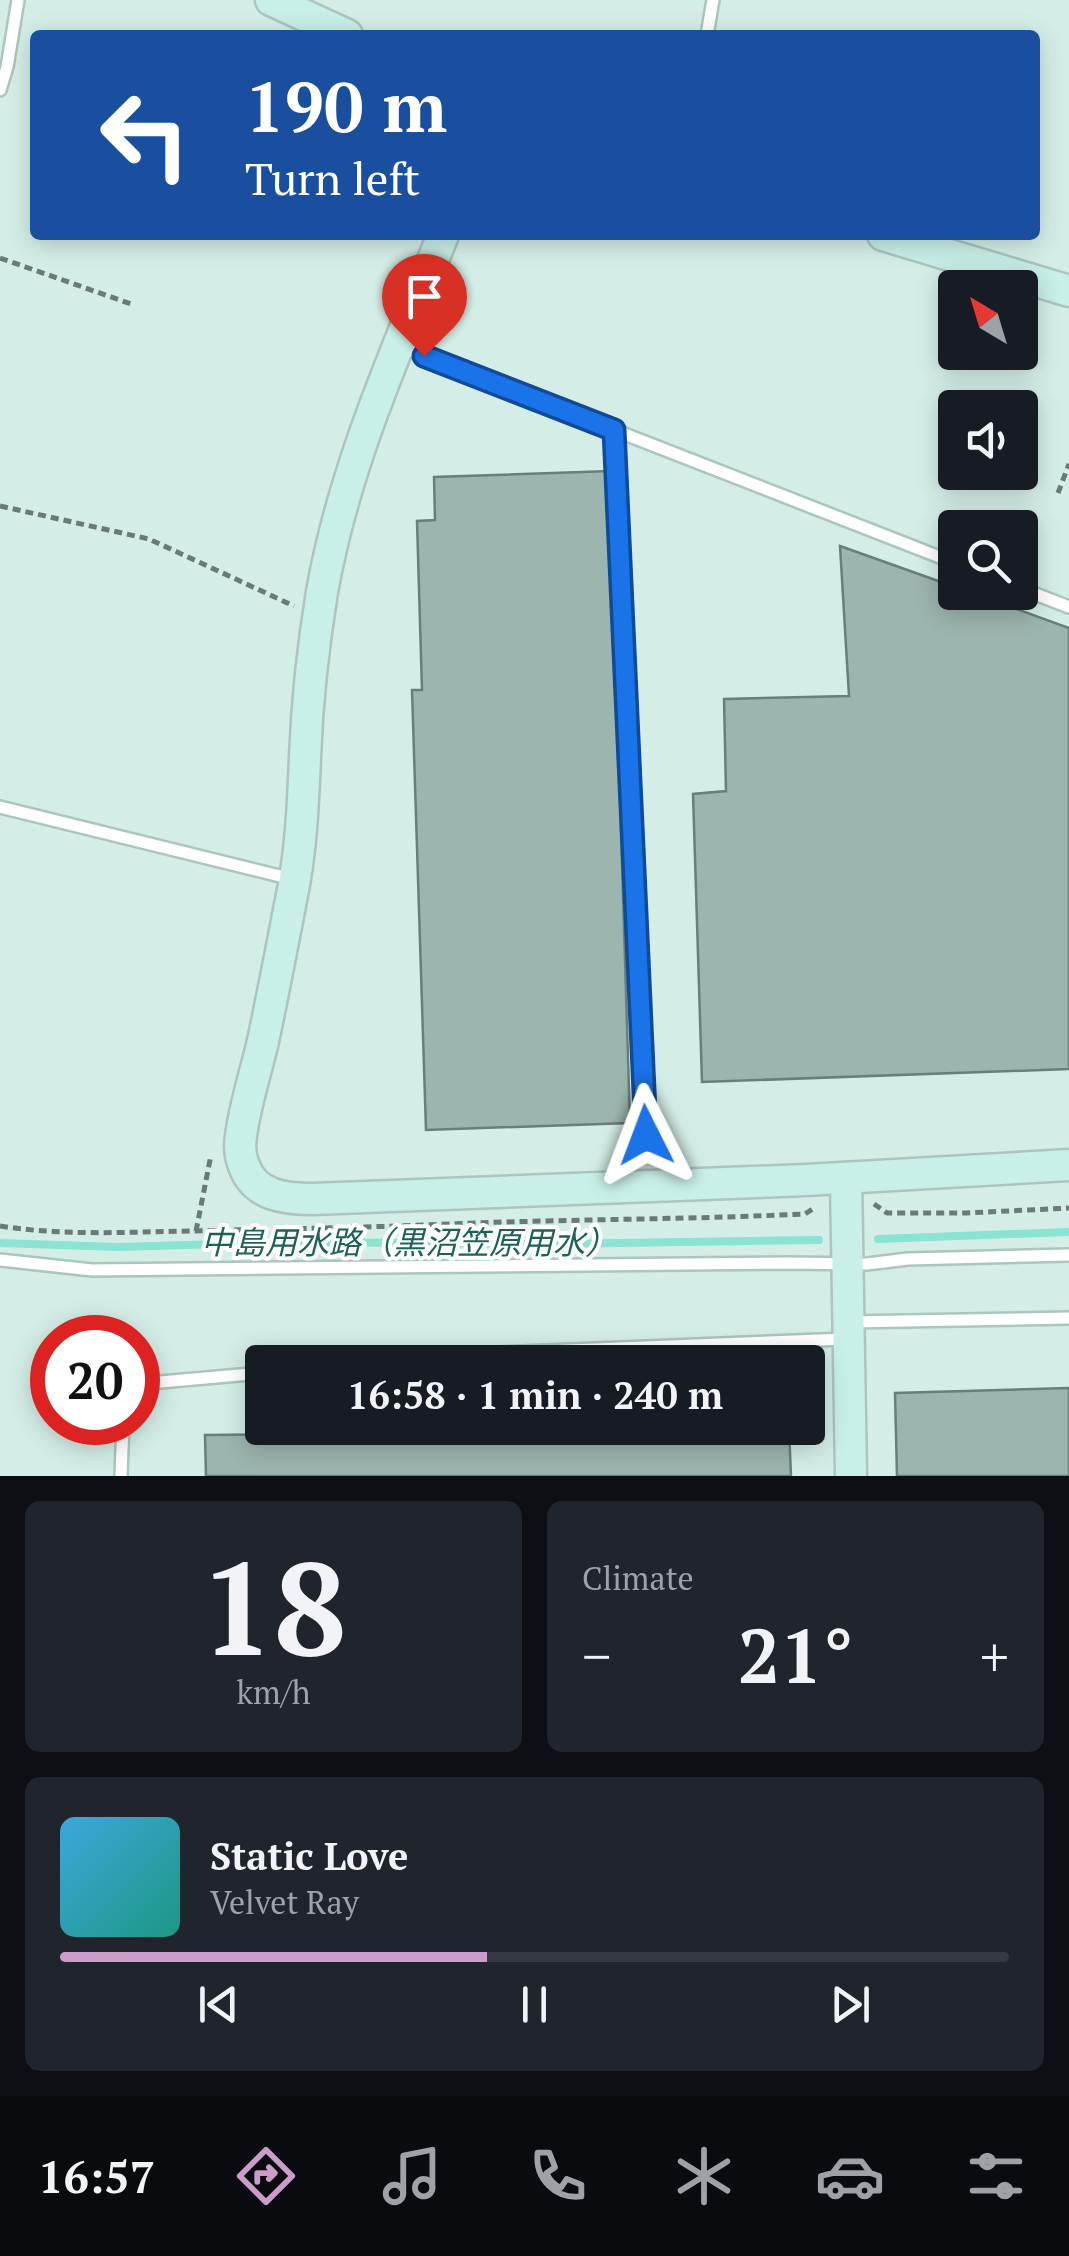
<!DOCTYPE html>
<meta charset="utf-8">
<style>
body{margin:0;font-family:"PT Serif","Noto Sans JP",serif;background:#20242c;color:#f1f3f6;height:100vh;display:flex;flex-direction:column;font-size:38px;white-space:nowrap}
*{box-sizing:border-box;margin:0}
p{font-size:32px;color:#9ea1a6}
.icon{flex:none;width:55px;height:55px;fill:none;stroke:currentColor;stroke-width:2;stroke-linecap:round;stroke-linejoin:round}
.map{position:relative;height:1476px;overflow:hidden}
.details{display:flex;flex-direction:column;gap:25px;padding:25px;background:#0d0f14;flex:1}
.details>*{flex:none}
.hud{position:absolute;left:30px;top:30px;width:1010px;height:210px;border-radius:10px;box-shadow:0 5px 25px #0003;background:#1a4fa0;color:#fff;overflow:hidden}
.needle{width:65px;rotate:322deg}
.fabs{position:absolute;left:938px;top:270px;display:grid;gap:20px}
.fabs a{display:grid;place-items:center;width:100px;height:100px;border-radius:10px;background:#171b24;box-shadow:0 5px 25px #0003;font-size:50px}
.speed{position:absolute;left:30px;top:1315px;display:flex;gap:20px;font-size:50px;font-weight:700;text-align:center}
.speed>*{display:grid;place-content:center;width:130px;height:130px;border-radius:50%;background:#171b24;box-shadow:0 5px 25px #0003;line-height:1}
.speed .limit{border:15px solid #d22;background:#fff;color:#111}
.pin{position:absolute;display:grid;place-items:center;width:85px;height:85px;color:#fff;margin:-102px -42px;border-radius:50% 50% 50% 0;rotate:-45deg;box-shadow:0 0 10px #0007}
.pin .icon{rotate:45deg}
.me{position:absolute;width:110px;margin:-55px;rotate:357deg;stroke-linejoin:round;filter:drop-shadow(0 0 8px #0008)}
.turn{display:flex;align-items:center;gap:35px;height:210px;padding:0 50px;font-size:45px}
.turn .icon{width:130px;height:130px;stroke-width:2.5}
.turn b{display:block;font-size:70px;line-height:85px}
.big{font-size:75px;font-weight:700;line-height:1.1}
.details .tile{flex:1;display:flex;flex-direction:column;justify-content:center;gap:15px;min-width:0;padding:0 35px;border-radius:15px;background:#20242c}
.details .dial{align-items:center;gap:0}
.dial b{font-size:130px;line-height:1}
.song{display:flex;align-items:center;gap:30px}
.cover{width:120px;height:120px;border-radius:15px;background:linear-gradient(135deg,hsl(200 70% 55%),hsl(170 70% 35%))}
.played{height:10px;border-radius:5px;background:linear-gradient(90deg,#c99cca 45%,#363941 45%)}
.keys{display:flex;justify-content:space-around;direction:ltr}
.heat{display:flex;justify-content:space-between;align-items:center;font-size:55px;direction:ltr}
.details .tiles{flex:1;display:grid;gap:25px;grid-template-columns:1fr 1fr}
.tile:last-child{grid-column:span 2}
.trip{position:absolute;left:245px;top:1345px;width:580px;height:100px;border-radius:10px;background:#171b24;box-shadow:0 5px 25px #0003;font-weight:700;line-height:100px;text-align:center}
.menu{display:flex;height:160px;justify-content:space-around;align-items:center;background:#090b0e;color:#9ea1a6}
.menu .icon{width:70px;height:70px}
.menu .active{color:#c99cca}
.menu b{font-size:45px;color:#f1f3f6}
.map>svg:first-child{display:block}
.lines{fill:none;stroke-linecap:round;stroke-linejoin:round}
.stream{stroke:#8be3d1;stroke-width:8}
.building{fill:#9db5af;stroke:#687f7a;stroke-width:2.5}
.lane-casing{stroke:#acc5bf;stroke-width:16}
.secondary-casing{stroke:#acc5bf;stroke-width:35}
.path{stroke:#6a7a76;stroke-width:5;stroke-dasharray:8 5;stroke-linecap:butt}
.lane{stroke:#fff;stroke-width:11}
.secondary{stroke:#c8f0e8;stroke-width:30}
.route-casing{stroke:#114b97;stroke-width:25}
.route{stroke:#1a73e8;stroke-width:18}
.labels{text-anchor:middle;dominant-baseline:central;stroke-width:8;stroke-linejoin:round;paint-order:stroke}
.water-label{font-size:32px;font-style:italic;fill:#1c6357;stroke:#fff}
</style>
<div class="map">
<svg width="1069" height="1476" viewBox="0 0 1069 1476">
<rect width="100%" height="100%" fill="#d4eee7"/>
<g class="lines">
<g class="stream">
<polyline points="878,1239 1069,1232"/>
<polyline points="0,1243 118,1247 288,1242 556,1244 819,1240"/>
</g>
</g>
<g class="building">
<polygon points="610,471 630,1123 426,1130 412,690 422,690 417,521 435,520 434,477"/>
<polygon points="840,546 955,587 955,592 970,592 1069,628 1069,1069 702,1082 693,794 726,791 724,699 849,696"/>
<polygon points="1069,1388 1069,1476 897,1476 895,1393"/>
<polygon points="411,1428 789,1428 791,1476 206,1476 205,1435 411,1433"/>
</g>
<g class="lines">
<defs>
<g id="lane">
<polyline points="707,35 713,0"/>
<polyline points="0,90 7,67 18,0"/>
<polyline points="399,346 955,563"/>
<polyline points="614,430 646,1135"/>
<polyline points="1020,588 1069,607"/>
<polyline points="0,807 292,879"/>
<polyline points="0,1260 92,1270 789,1263 867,1264 908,1259 1069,1255"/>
<polyline points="848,1322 1069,1318"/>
<polyline points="385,1362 496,1353 845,1339"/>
<polyline points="138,1384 262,1373"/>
<polyline points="121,1476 123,1422"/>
</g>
<g id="secondary">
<polyline points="271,0 347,35"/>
<path d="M443,235c-47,117 -99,232 -121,357 -9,55 -15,110 -17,165 -2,49 -4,96 -14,143 -9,47 -18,94 -28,141 -7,31 -18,63 -22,95 -2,11 -1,20 3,30 11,30 41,33 69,33l493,-19 263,-15"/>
<polyline points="883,235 1069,291"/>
<polyline points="846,1178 851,1476"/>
</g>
</defs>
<use href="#lane" class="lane-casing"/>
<use href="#secondary" class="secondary-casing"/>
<g class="path">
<polyline points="0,258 134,305"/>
<polyline points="1058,493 1069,464"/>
<polyline points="0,506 149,539 294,606"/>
<polyline points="874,1204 887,1213 966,1213 1069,1208"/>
<path d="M0,1226c63,10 126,6 190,5 78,-2 156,-3 235,-6 127,-6 253,-5 380,-11l9,-6"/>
<polyline points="196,1231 211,1155"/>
</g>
<use href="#lane" class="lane"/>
<use href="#secondary" class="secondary"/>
</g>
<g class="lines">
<defs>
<polyline id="route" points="424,356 614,430 646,1135"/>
</defs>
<use href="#route" class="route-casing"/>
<use href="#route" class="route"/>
</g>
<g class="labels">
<g class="water-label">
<text x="409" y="1242">中島用水路（黒沼笠原用水）</text>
</g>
</g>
</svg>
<div class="fabs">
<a><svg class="needle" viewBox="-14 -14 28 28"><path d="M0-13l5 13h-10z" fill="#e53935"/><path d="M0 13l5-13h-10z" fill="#9ea1a6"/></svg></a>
<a><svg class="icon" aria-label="sound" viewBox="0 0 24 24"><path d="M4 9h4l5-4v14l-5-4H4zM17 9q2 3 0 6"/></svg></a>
<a><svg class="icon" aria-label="search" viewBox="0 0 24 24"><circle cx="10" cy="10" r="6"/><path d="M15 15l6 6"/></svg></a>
</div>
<div class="speed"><div class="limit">20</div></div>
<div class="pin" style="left:424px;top:356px;background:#d93025"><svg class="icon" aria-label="arrive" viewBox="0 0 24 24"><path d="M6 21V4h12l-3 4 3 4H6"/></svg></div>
<svg class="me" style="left:646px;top:1135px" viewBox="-20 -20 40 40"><path d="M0-17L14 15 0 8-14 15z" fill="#1a73e8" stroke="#fff" stroke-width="4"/></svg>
<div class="trip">16:58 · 1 min · 240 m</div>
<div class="hud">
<div class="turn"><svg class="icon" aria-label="left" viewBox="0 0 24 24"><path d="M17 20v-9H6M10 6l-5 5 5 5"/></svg><div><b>190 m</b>Turn left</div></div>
</div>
</div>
<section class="details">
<div class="tiles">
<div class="tile dial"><b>18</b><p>km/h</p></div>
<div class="tile"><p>Climate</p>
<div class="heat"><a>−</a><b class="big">21°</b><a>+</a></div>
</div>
<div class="tile">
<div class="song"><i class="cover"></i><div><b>Static Love</b><p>Velvet Ray</p></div></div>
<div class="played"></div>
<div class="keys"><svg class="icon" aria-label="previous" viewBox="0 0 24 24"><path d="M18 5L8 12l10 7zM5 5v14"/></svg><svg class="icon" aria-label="pause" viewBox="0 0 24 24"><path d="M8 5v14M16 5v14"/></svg><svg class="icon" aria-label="next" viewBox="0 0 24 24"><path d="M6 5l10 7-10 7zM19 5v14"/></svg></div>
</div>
</div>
</section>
<nav class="menu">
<b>16:57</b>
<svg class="icon active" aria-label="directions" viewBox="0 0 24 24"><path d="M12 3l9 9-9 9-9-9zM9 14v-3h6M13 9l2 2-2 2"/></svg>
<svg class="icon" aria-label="music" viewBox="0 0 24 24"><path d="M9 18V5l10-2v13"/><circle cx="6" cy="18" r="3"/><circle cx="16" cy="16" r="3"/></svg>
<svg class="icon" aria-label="phone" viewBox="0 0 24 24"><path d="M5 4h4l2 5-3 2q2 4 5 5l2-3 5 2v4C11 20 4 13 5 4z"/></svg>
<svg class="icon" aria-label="climate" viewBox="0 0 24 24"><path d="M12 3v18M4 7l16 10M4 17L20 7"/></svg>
<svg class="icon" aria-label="car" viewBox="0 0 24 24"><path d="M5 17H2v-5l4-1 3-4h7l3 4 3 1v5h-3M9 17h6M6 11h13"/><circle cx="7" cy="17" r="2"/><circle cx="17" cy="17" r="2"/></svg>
<svg class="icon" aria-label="filters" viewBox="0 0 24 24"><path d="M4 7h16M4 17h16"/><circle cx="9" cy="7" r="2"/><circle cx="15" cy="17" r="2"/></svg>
</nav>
